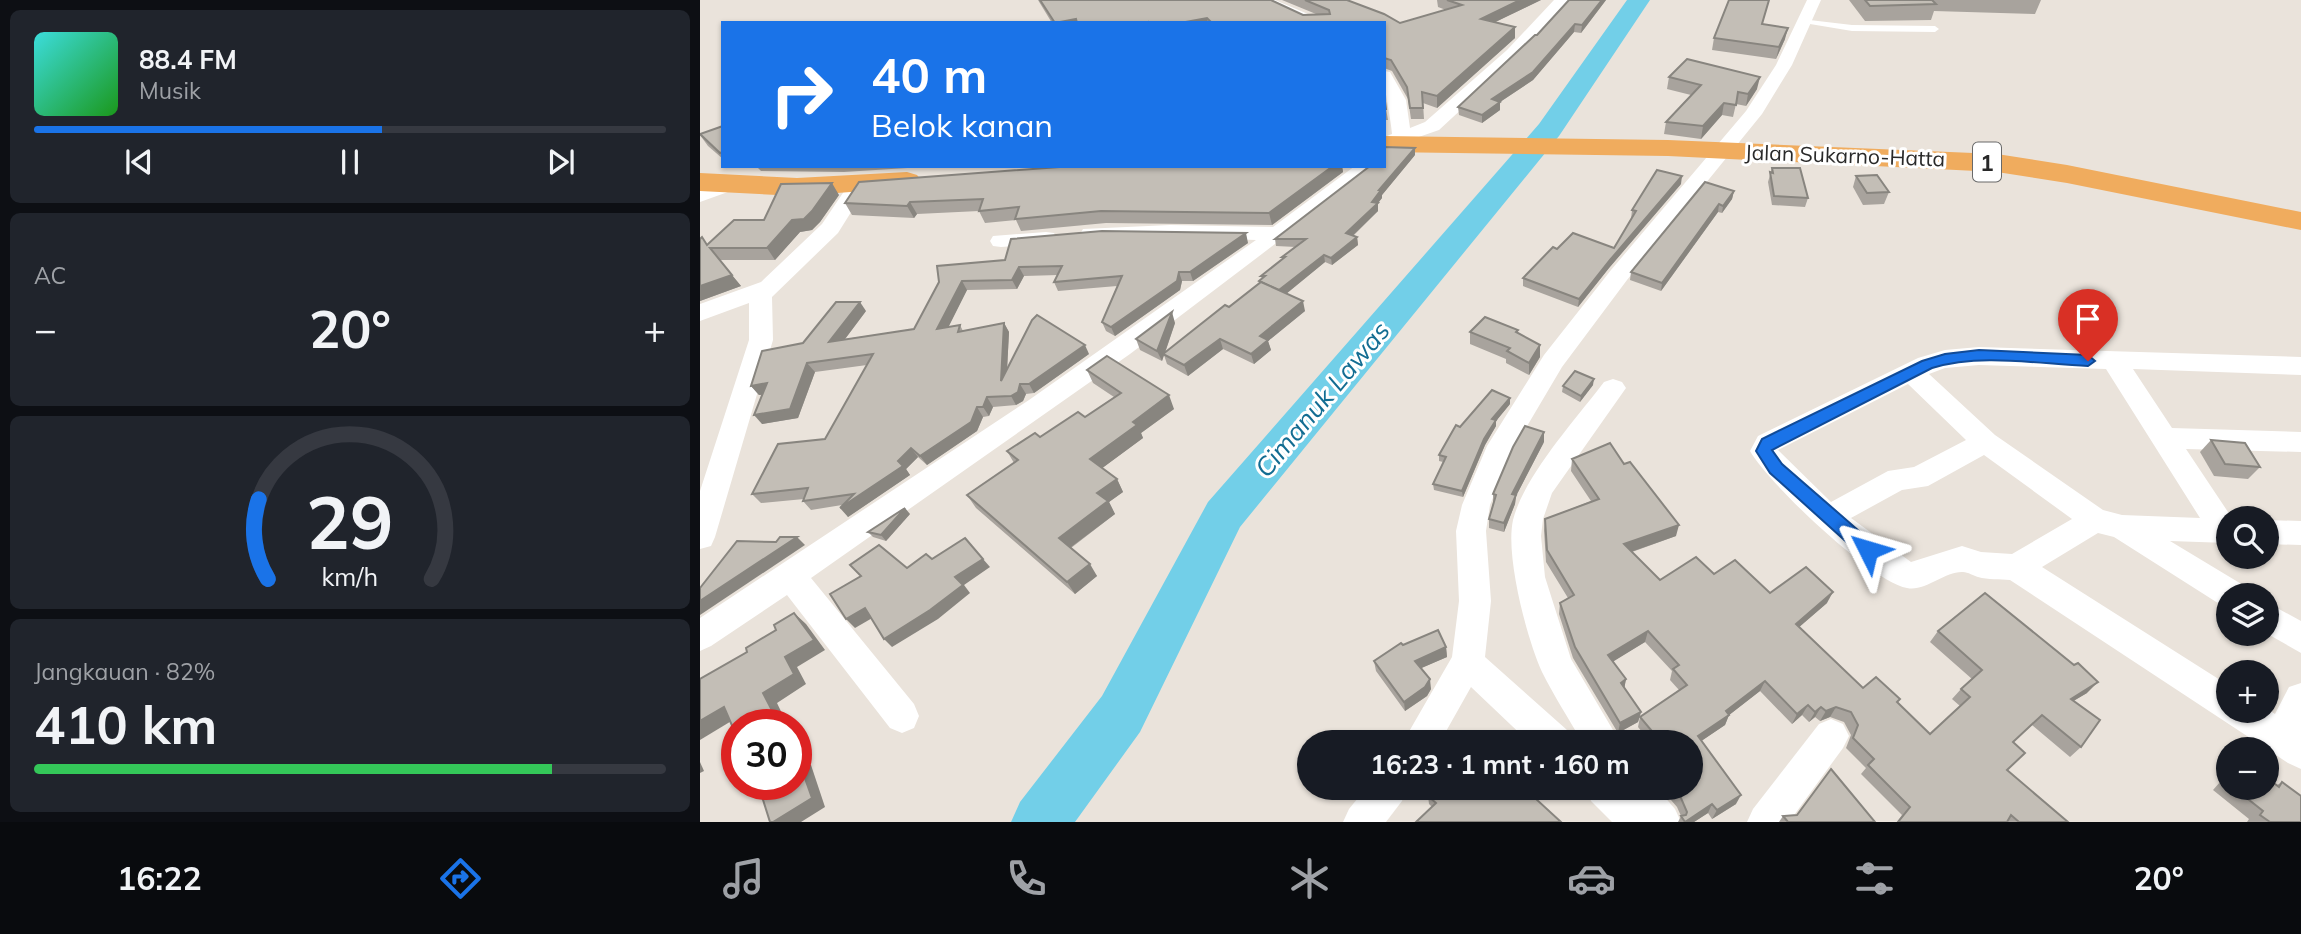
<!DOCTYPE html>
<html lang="id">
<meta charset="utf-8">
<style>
body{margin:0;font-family:Mulish,sans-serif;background:#20242c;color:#f1f3f6;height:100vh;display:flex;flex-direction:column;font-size:26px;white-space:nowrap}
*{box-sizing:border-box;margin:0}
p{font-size:23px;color:#9ea1a6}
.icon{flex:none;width:38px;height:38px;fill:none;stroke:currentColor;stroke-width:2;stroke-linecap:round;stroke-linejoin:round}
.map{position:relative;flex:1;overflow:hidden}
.drawer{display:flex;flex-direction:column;gap:10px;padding:10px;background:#0d0f14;width:700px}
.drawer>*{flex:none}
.top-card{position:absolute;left:21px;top:21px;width:665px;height:147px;border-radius:0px;box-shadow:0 2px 5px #0004;background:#1a73e8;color:#fff;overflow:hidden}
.buttons{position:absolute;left:1516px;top:506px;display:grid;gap:14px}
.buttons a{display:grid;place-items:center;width:63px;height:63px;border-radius:50%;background:#171b24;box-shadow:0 2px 5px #0004;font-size:35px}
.speed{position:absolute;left:21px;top:709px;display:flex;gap:14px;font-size:35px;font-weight:700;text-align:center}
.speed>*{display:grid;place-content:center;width:91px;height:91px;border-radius:50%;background:#171b24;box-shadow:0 2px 5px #0004;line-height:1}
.speed .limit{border:10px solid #d22;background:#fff;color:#111}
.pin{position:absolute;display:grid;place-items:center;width:60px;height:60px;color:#fff;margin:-72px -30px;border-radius:50% 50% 50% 0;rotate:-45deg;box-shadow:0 0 7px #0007}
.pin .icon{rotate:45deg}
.me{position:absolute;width:77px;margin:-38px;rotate:310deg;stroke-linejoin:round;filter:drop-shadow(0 0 5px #0008)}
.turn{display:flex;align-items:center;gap:24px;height:147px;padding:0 35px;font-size:32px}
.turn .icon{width:91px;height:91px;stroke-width:2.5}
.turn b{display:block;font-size:49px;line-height:60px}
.big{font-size:52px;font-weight:700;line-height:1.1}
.drawer .card{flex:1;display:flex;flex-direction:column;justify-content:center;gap:10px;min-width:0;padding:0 24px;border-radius:10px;background:#20242c}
.drawer .dial{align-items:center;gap:0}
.dial svg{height:182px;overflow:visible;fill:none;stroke:#363941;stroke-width:7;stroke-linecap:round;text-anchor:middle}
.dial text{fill:#f1f3f6;stroke:none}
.song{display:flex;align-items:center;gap:21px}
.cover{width:84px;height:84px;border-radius:10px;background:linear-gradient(135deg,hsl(180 70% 55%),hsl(120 70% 35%))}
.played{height:7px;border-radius:4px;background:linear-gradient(90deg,#1a73e8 55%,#363941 55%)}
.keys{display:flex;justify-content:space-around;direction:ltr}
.heat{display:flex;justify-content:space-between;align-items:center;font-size:38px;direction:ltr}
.charge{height:10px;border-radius:5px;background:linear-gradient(90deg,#34c759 82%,#363941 0)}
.trip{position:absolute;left:597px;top:730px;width:406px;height:70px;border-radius:35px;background:#171b24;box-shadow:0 2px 5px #0004;font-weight:700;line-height:70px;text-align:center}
.menu{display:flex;height:112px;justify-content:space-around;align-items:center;background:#090b0e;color:#9ea1a6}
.menu .icon{width:49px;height:49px}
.menu .selected{color:#1a73e8}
.menu b{font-size:32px;color:#f1f3f6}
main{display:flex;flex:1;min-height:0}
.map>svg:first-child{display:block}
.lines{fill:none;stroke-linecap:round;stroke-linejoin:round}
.river{fill:#72cfe8;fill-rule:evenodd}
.service{fill:#fff;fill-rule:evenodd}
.minor{fill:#fff;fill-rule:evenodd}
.trunk{fill:#f0ac5e;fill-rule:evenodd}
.wall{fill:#a8a39d}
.shaded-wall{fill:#88857f}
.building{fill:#c3beb6;stroke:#88857f;stroke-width:2}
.route{fill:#1a73e8;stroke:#114b97;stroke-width:2}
.labels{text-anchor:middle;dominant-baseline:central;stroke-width:6;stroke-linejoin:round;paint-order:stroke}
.far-street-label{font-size:21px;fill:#292929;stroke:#fff}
.shield{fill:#fff;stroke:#696969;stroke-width:2}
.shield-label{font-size:23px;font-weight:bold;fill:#292929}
.water-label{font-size:26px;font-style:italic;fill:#136d92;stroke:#fff}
</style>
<main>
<section class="drawer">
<div class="card">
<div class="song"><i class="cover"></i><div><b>88.4 FM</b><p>Musik</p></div></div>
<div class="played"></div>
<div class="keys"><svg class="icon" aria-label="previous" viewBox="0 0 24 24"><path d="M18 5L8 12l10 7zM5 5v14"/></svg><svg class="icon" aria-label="pause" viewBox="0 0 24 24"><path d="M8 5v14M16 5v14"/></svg><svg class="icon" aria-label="next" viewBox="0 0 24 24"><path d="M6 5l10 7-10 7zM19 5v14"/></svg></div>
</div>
<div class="card"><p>AC</p>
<div class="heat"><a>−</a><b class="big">20°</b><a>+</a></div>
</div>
<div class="card dial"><svg viewBox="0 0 100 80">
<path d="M14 69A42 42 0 1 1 86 69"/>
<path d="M14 69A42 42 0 0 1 10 34" stroke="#1a73e8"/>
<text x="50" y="56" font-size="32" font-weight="700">29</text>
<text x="50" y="72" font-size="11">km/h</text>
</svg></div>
<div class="card"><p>Jangkauan · 82%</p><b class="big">410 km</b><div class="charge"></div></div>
</section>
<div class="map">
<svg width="1601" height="822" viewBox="0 0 1601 822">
<rect width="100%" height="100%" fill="#eae3db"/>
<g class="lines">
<polygon class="river" points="927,0 950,0 859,136 540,527 440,732 375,822 311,822 320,802 402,696 508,502 839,124"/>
<polygon class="service" points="1101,19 1152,25 1235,26 1239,29 1235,32 1152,31 1104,23 1101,23"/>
<g class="minor">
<polygon points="554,0 575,0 629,23 606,23"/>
<path d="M854,0h15l-50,56 -80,74 -55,19v-12l8,-3c-2,-22 -8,-42 -8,-63l6,1 16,28 4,28 15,-6 82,-72z"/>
<polygon points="1107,0 1121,0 1092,65 1062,114 927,280 862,367 810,455 790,505 786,531 791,601 785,657 867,730 873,742 829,742 771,687 740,742 703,742 752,657 759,601 756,531 762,505 787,446 844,355 911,270 1046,111 1076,65"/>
<polygon points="655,166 678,166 430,354 111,578 214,704 219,716 214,728 202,733 190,728 87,595 11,646 0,651 0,618 329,400 556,240 470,237 391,240 383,239 380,234 383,229 470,225 573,227"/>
<polygon points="32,178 39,180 42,184 39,188 0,202 0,189"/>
<polygon points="158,179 165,181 168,185 138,233 72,297 73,340 15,537 11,546 0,549 0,491 49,340 49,303 0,321 0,304 61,282 122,224 151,181"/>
<polygon points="346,232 354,233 357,238 354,243 301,247 293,246 290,241 293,236"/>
<path d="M1279,347l322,10v18l-168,-6 39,59 129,4v20l-115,-3 46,69h-4v25l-58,-2 73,44 5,10h-20v12l-7,-2 -107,-68 -16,-4 -56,34 186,118v25l38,-2 9,6 14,-27 12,-4v86l-13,-6 -278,-183c-10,-1 -22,0 -32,-3 -4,-1 -10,-5 -15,-5 -18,-1 -38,20 -56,16 -35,-6 -139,-105 -157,-137l8,-15 160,-78 27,-8zM1279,365l127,4 94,149 -78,-3 -19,-5 -108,-75 -66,-61 16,-6zM1208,384l58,56 -52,27 -26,4 -57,31 -53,-52zM1284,455l88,64 -60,35 -31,-2 -19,-6 -51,16 -60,-44 51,-28 26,-4z"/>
<path d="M913,379l9,3 4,6 -74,105 -9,26 -2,17 4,41 26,82 49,83h-38c-13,-23 -28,-46 -40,-70 -15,-33 -37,-116 -29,-152 11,-44 63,-101 91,-138z"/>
<polygon points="1566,520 1601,521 1601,545 1566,544"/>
<polygon points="1566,602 1601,621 1601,653 1566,633"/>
<polygon points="1131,719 1143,724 1149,736 1143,748 1089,822 1047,822 1053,809 1119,724"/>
<polygon points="666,788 707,788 702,801 686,822 643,822 649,809"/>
<polygon points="886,788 957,788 975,809 981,822 912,822 891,801"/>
</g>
<g class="trunk">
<polygon points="684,136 968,140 1297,154 1367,165 1601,212 1601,230 1367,183 1297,172 968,156 684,152"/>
<polygon points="207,172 217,175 222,181 217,187 97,196 0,191 0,173 97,178"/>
</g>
</g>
<g class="wall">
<polygon points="338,0 603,15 616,14 582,0 647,0 700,23 746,10 738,7 737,0 841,0 795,22 815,27 815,38 737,108 723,103 724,119 711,119 708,99 692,71 684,68 684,23 352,23"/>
<polygon points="869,0 906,0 881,33 874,32 833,80 800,102 800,110 782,123 759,115 758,107 837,35"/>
<polygon points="1149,0 1341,0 1335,14 1234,11 1231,20 1165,21"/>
<polygon points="1014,38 1085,39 1076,59 1012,50"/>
<polygon points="969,77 1057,89 1046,106 1036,104 1033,117 1022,115 1001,139 964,134 966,122 991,95 967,89"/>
<polygon points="684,94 686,109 688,120 684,120"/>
<polygon points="23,126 23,159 8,146 0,135"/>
<polygon points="715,155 682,195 682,198 678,203 678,211 653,236 657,237 658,245 632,265 625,262 586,294 605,311 568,341 571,350 554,364 523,349 488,376 467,364 464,355 462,361 440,350 436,339 475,323 465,353 559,284 559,281 562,279 561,276 582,260 582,257 596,247 576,246 575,239"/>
<polygon points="56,166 239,166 144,172 61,171"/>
<polygon points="373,166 642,166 643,172 572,225 406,223 321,231 316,220 285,223 279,211 217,214 214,218 152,215 145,203"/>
<polygon points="1072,168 1108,198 1105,207 1072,205 1068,182"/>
<polygon points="1156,176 1189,192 1184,204 1163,205 1153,187"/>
<polygon points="981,184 909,268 878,307 823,286 823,278 914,248 931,219 932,210"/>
<polygon points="1034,191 1032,199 1022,213 1018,212 961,291 930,280 931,272"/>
<polygon points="139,195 120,222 112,230 100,232 75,260 19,260 41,286 0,301 0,239 7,245"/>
<polygon points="548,243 493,281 482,281 480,290 415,336 406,331 402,322 417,286 358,291 354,282 358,275 324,276 317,289 267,290 248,327 260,325 263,331 304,323 309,332 307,369 389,354 334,393 326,394 323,401 316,405 293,407 289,416 283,417 277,431 227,465 218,457 206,469 210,475 148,517 142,505 111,510 103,501 104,499 61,503 52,494 125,439 167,365 115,372 98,418 62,424 62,395 59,395 51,386 103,343 166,311 145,339 214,329 239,282 237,266"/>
<polygon points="770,332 818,333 840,357 829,375 806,363 806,359 770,344"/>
<polygon points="387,370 474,409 441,433 443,438 402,468 417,479 423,492 409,502 415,514 371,548 397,576 375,594 276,508 267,495 314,463 307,451 385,417 414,397 393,383"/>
<polygon points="893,385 880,402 862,392 863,386"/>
<polygon points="810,404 796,421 796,426 785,445 763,497 734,490 733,484 743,462 739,461 739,455 760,427"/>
<polygon points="1511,440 1560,467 1548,479 1514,476 1500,452"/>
<polygon points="844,442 816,496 815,504 804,532 789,528 789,519 793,503 793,494"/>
<polygon points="872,459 976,536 932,552 960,580 1014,574 1070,593 1127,603 1099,627 1163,688 1197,703 1230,734 1260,706 1252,699 1261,689 1272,679 1230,642 1238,631 1387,693 1373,701 1381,747 1370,757 1332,725 1313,742 1307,770 1368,822 1197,822 1202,815 1161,774 1166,768 1146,748 1151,735 1144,722 1130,717 1120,721 1115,717 1109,722 1102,715 1092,724 1060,691 1029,715 1025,725 1001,741 1036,804 1012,819 1008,813 994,822 978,822 981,816 977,807 965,793 967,788 990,788 990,742 950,742 938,727 940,717 979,690 970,680 972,671 945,642 913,661 926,679 924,689 941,712 938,722 918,733 873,658 859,614 860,603 868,598 846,562 844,530 845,519 891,501 871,471"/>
<polygon points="210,514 186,541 173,537 168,532"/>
<polygon points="703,645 746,647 747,657 721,668 731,689 727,696 705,711 676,671 674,661"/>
<polygon points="1528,773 1528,788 1566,788 1577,785 1582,782 1601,822 1547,822 1549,819 1513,790"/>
<polygon points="824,788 732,807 729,804 728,796"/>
<polygon points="1083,816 1175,822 1079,822"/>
</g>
<g class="shaded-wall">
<polygon points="820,0 841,0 781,29 781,19"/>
<polygon points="902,0 906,0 881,33 882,25"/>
<polygon points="507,18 508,23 480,23"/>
<polygon points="376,19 377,23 359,23"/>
<polygon points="875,24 874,32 833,80 800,102 800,110 782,123 782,115 792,99"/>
<polygon points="815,27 815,38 737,108 737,96"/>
<polygon points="1088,28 1085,39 1076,59 1079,47"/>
<polygon points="1060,77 1057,89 1046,106 1048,94"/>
<polygon points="1024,103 1022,115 1001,139 1003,126"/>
<polygon points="715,148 715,155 682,195 682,198 678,203 678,211 647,241 646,233 679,190"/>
<polygon points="633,166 642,166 643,172 572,225 569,213"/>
<polygon points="982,176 981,184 909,268 878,307 879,299 910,260"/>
<polygon points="132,183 139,195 120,222 112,230 100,232 75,260 67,248 92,220"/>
<polygon points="1034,191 1032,199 1022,213 1023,206"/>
<polygon points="210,202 217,214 214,218 207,206"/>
<polygon points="1019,204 1018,212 961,291 962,283"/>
<polygon points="546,233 548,243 493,281 490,272"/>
<polygon points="657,237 658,245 632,265 631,258"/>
<polygon points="624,255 625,262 581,298 579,290"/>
<polygon points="319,267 324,276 317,289 312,280"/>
<polygon points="479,272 482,281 480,290 415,336 411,327"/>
<polygon points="32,275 41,286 0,301 0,286"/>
<polygon points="262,281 267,290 243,338 237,329"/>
<polygon points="603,301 605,311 568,341 571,350 554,364 551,354 560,336"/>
<polygon points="160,302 166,311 136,351 129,342"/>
<polygon points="472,312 475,323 462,361 457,351"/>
<polygon points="304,323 309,332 306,390 301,381"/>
<polygon points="520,339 523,349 488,376 484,365"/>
<polygon points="385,345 389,354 334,393 329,384"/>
<polygon points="840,345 840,357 829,375 829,363"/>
<polygon points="107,363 115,372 98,418 62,424 54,415"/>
<polygon points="894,379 893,385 880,402 881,396"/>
<polygon points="67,383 75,393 59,395 51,386"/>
<polygon points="320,384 326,394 323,401 316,405 311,396"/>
<polygon points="469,395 474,409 441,433 443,438 397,472 390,459 433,422"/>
<polygon points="287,397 293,407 289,416 283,407"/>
<polygon points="810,398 810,404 796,421 796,426 785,445 763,497 762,491 792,419"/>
<polygon points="277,407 283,417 277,431 227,465 220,456"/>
<polygon points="844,432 844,442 816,496 815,504 804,532 804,523 812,494"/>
<polygon points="211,448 218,457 206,469 210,475 148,517 140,508 198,461"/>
<polygon points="417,479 423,492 409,502 415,514 367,550 359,538 397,493"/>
<polygon points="205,508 210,514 186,541 181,535"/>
<polygon points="979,525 976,536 922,555 924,544"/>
<polygon points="97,537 105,545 0,615 0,601"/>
<polygon points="283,559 290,567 264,585 270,593 238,619 192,647 184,639 255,577"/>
<polygon points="390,564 397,576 375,594 367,582"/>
<polygon points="1133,592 1127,603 1090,635 1096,624"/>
<polygon points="165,608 174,617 155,628 146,619"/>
<polygon points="94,613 106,624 125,650 97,667 106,684 77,703 87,724 79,724 63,693 85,657"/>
<polygon points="948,631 945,642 906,666 908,655"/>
<polygon points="746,647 747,657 717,670 715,661"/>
<polygon points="730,679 731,689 727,696 705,711 704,702"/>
<polygon points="926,679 924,690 921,683"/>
<polygon points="1065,681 1060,691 1024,719 1029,715 1025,725 994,746 998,736 1026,711"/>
<polygon points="1398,682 1387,693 1360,709 1371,699"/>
<polygon points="1108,705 1102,715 1092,724 1097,714"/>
<polygon points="24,707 38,717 0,740 0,721"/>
<polygon points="1121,707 1115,717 1109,722 1115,712"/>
<polygon points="1136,707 1130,717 1120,721 1126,711"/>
<polygon points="941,712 938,722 918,733 920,723"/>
<polygon points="96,743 105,762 111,765 125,807 101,822 73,822 96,759"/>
<polygon points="0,762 4,771 0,773"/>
<polygon points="1041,795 1036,804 1012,819 1017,810"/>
<polygon points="1012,804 1008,813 994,822 985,822"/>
</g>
<g class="building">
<polygon points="340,0 571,0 603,15 630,14 629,10 605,0 647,0 684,14 700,23 762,5 747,0 820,0 781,19 815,27 737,96 722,92 723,108 710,108 707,87 691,60 684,58 684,23 512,23 507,18 480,23 448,23 448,22 441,23 377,23 376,19 355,23"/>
<polygon points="869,0 902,0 882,25 875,24 833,72 792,99 800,102 782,115 758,107 835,35 837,35"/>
<polygon points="1029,0 1069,0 1062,24 1088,28 1079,47 1014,38"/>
<polygon points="1165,0 1232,0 1236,4 1170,6"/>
<polygon points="987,59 1060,77 1048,94 1038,92 1036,105 1024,103 1003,126 966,122 1001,85 969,77"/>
<polygon points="684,94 686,109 684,109"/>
<polygon points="23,126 23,152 20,153 0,134"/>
<polygon points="684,147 715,148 679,190 681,190 672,202 678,203 646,233 657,237 631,258 624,255 579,290 559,281 565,276 561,276 585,257 582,257 606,239 575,239 670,166 684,166"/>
<polygon points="373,166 633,166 569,213 401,211 315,219 319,207 279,211 283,199 210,202 207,206 145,203 159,182"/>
<polygon points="1072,168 1100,168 1108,198 1074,196 1070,172 1073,173"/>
<polygon points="957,170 982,176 910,260 879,299 823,278 853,247 857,249 873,233 914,248 936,211 932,210"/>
<polygon points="1177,175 1189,192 1167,193 1156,176"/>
<polygon points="1005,182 1034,191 1023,206 1019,204 962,283 931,272"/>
<polygon points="132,183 112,211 104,219 92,220 67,248 10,248 32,275 0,286 0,239 2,237 7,245 34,220 64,220 81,184"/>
<polygon points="402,231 546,233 490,272 479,272 477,281 411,327 402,322 422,276 354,282 362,266 319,267 312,280 262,281 237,329 260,325 258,332 304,323 301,381 332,320 337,315 385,345 329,384 320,384 318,392 311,396 287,397 283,407 277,407 271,422 220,456 211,448 198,461 203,466 140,508 154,494 103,501 108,488 52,494 78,444 125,439 173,354 107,363 90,409 54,415 67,383 51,386 62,351 103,343 136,302 160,302 129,342 214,329 239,282 237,266 305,260 311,239"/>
<polygon points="561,282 603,301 560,336 568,340 551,354 520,339 484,365 463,354 525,305 529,307"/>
<polygon points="472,312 457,351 436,339"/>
<polygon points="785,317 818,330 816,332 840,345 829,363 807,351 810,348 770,332"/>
<polygon points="407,356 469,395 433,422 437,425 390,459 417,479 397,493 408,501 359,538 390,564 367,582 267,495 318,460 307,451 335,433 340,437 378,412 385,417 421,393 387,370"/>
<polygon points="875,371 894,379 881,396 863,386"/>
<polygon points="792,390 810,398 792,419 796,420 784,439 762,491 733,484 746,457 739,455 756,425 760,427"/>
<polygon points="825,426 844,432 812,494 816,495 804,523 789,519 796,495 793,494 813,447"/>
<polygon points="1511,440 1545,443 1560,467 1525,464"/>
<polygon points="910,443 924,464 930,462 979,525 924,544 960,580 996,557 1014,574 1035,560 1070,593 1106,567 1133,592 1096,624 1163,688 1176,677 1200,699 1197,702 1230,734 1270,697 1261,689 1282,670 1238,631 1285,593 1374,665 1378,663 1398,682 1371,699 1400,720 1381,747 1342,715 1313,742 1325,753 1307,770 1368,822 1319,822 1311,815 1307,822 1198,822 1210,807 1168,765 1174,759 1153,738 1158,725 1151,712 1136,707 1126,711 1121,707 1115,712 1108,705 1097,714 1065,681 1026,711 1029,715 998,736 1041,795 1017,810 1012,804 985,822 981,816 986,815 987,812 981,798 971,788 990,788 990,742 961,742 940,717 987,685 973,669 979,665 948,631 908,655 926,679 921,683 941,712 920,723 875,647 860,603 874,595 847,550 845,519 899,499 872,459"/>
<polygon points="205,508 181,535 168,532"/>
<polygon points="80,537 97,537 0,601 0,588 37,541 76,542"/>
<polygon points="265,538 283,559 255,577 263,585 230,610 184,639 165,608 146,619 130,594 161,576 150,565 179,545 207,568 226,554 232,559"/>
<polygon points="94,613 114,640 85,657 94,674 63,693 79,724 37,724 37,737 24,707 0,721 0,679 47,652 46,648 76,630 74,625"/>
<polygon points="738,630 746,647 715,661 730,679 725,687 704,702 674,661 701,643 703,645"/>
<polygon points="97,756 112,798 73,822 70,822 58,784 96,784 96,757"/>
<polygon points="1131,769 1175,822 1088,822 1083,816 1097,815"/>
<polygon points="1566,777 1579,787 1582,782 1601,796 1601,822 1570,822 1560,815 1563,811 1534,788 1566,788"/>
<polygon points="734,788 824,788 861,822 716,822 736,803 728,796"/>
</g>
<path class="route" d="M1279,350l109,5 7,6 -7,5c-50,-2 -107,-13 -156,2l-160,82 10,14 92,80 3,6 -3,5 -6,2 -7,-2 -91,-82 -14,-22 6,-12 160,-78 23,-7z"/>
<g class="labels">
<g class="far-street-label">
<text transform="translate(1145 155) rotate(2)">Jalan Sukarno-Hatta</text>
</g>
<rect class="shield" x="1273" y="142.5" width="28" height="39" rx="5"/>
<g class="shield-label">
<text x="1287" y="162">1</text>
</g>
<g class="water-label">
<text transform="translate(622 399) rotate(-50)">Cimanuk Lawas</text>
</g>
</g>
</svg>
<div class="buttons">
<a><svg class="icon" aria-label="search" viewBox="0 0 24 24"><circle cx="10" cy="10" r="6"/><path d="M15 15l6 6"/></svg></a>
<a><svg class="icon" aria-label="layers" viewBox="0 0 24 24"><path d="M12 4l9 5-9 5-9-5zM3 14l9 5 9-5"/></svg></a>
<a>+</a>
<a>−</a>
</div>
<div class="speed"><div class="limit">30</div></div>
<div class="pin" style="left:1388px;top:361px;background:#d93025"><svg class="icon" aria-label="arrive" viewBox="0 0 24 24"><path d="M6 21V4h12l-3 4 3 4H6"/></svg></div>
<svg class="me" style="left:1168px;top:550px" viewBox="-20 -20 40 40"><path d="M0-17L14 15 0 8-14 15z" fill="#1a73e8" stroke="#fff" stroke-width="4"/></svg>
<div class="trip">16:23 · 1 mnt · 160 m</div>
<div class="top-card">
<div class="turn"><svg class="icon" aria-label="right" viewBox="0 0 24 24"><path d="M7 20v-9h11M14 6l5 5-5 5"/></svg><div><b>40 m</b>Belok kanan</div></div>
</div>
</div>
</main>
<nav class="menu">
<b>16:22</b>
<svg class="icon selected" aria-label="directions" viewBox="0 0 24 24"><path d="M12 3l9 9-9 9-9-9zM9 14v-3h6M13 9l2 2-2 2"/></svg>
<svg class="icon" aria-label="music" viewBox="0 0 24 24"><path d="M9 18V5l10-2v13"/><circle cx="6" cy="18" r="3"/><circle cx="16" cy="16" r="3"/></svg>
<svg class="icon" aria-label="phone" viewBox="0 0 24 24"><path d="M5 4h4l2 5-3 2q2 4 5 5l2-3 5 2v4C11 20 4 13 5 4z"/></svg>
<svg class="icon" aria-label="climate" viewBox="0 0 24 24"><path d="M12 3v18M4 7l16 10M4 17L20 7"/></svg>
<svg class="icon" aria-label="car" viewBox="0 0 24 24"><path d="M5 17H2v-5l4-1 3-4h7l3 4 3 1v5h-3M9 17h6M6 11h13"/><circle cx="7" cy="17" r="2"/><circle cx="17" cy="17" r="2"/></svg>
<svg class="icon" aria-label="filters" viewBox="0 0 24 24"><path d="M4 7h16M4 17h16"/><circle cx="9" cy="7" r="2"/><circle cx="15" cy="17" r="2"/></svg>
<b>20°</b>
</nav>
